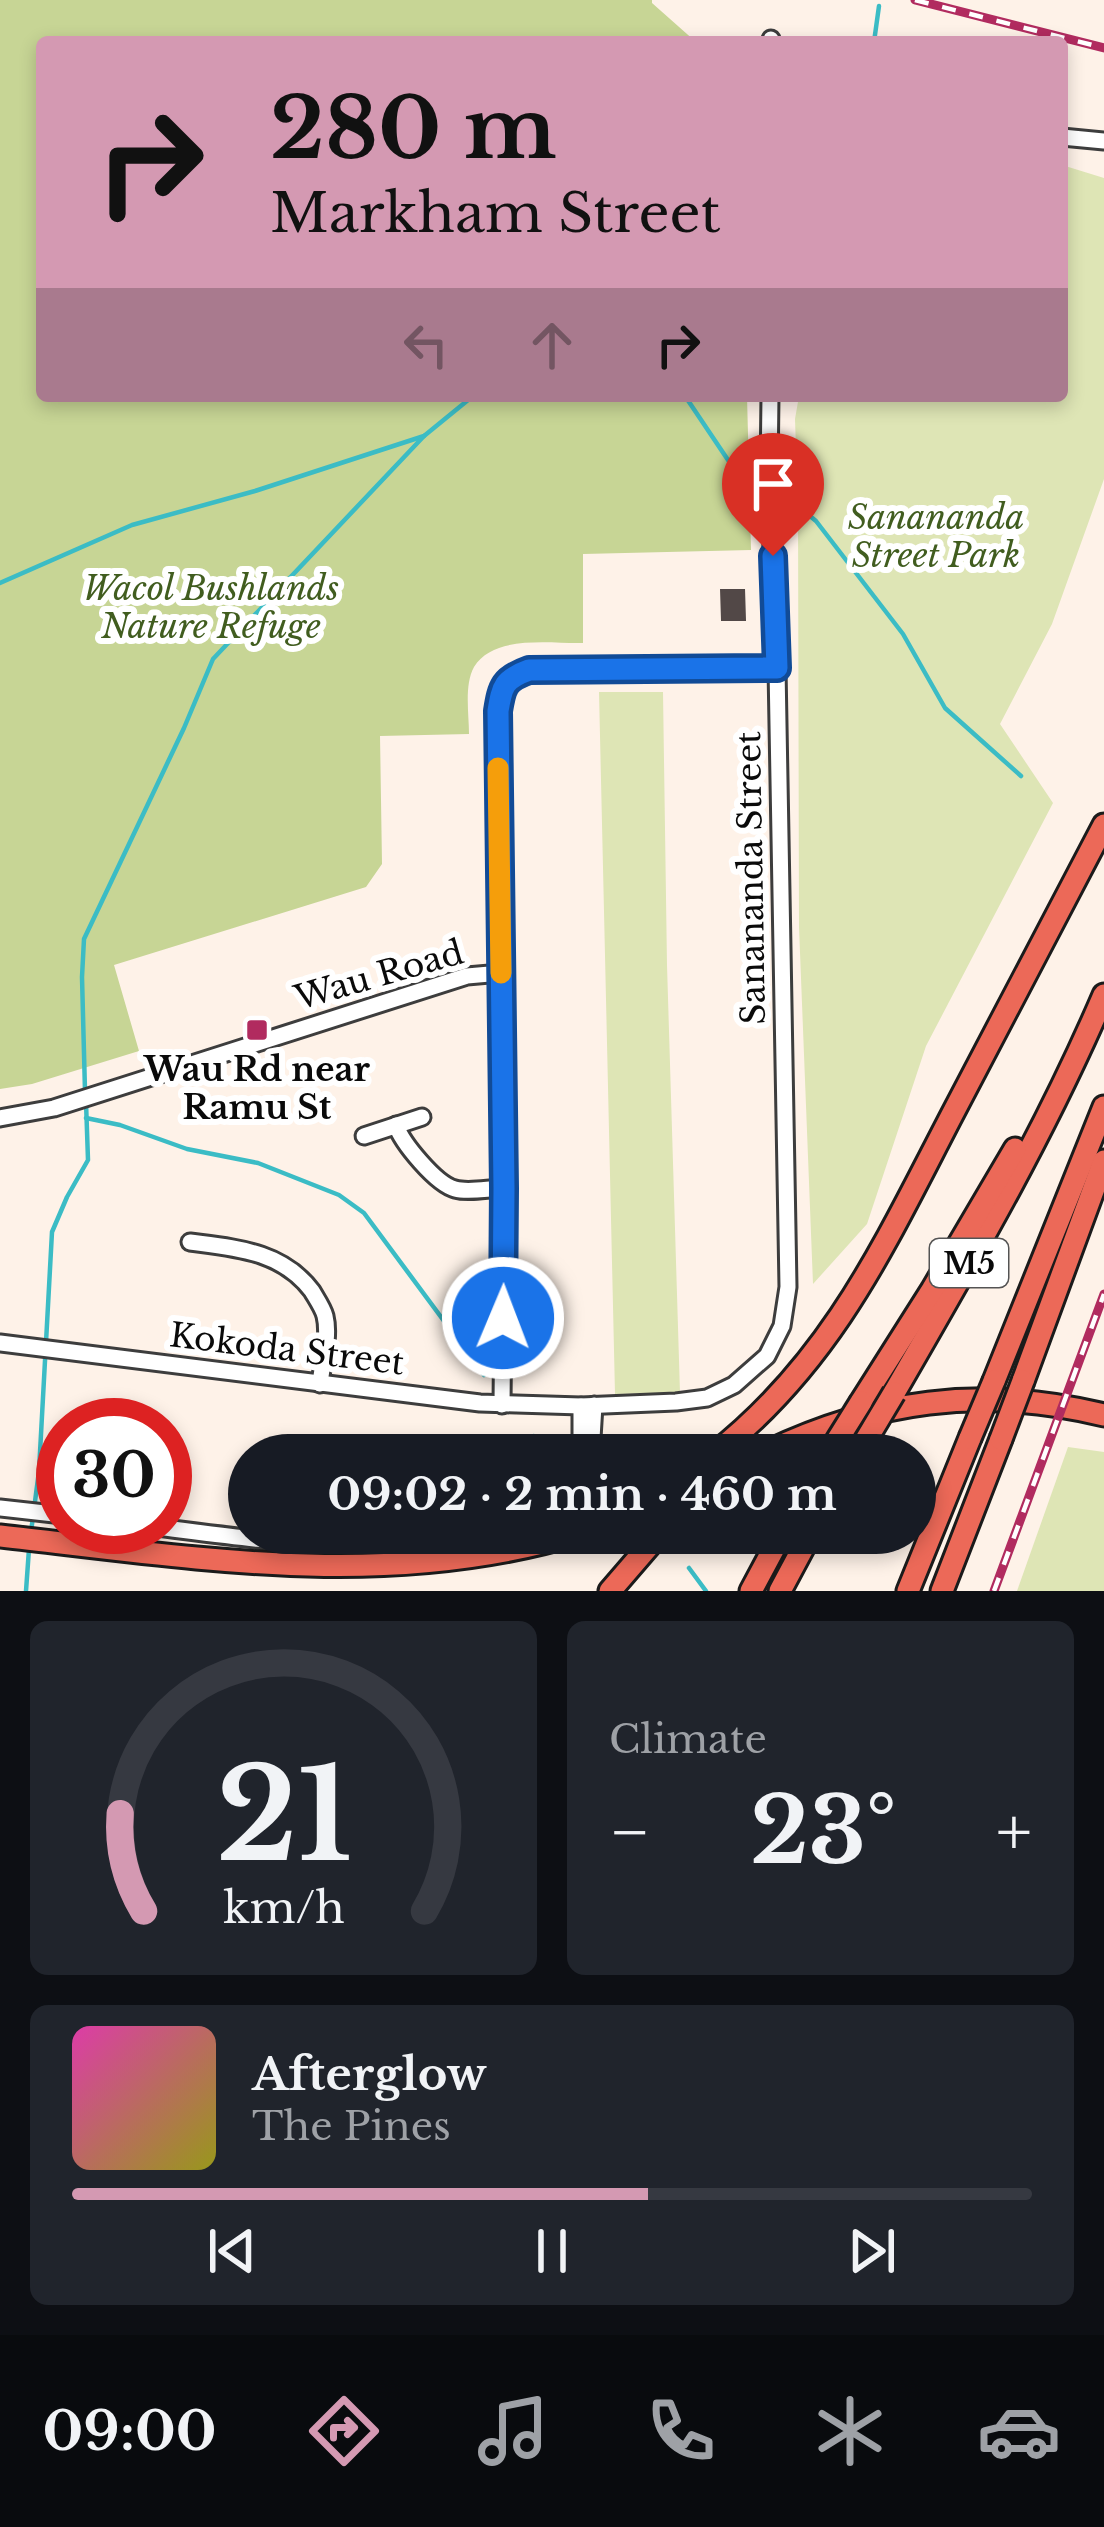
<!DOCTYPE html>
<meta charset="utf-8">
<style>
body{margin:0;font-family:"Libre Baskerville",serif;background:#20242c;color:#f1f3f6;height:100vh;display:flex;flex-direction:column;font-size:45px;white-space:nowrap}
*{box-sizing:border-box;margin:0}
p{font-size:39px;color:#9ea1a6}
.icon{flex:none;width:66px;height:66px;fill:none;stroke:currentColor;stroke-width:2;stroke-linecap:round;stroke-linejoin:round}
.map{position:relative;height:1591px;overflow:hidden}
.drawer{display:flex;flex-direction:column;gap:30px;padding:30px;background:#0d0f14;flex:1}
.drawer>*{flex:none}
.banner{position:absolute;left:36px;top:36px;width:1032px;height:366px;border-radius:12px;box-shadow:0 6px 18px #0003;background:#d499b2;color:#111;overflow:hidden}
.speed{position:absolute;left:36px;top:1398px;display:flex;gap:24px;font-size:60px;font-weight:700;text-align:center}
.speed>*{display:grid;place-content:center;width:156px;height:156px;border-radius:50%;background:#171b24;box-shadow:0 6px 18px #0003;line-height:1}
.speed .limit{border:18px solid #d22;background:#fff;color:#111}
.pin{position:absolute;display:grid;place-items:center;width:102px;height:102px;color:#fff;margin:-123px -51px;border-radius:50% 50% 50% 0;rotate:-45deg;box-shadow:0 0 12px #0007}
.pin .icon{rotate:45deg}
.me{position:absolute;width:132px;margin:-66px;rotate:1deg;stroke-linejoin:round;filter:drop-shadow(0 0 9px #0008)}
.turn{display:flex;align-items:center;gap:42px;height:252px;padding:0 36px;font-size:54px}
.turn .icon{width:156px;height:156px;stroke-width:2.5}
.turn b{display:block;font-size:84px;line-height:102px}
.lanes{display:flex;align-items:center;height:114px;padding:0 36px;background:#0003;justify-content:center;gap:60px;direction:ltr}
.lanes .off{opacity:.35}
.big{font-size:90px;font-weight:700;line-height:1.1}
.drawer .card{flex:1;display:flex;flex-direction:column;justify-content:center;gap:18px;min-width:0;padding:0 42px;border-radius:18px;background:#20242c}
.drawer .dial{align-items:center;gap:0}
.dial svg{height:312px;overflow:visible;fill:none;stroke:#363941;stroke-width:7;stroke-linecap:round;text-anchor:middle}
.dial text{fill:#f1f3f6;stroke:none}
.song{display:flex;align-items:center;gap:36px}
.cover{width:144px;height:144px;border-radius:18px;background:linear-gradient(135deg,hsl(320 70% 55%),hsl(60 70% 35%))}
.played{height:12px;border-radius:6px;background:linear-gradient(90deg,#d499b2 60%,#363941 60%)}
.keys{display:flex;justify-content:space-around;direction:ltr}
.heat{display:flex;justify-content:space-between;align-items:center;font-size:66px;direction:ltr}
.drawer .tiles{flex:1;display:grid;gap:30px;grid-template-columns:1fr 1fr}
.card:last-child{grid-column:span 2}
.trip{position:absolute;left:228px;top:1434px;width:708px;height:120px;border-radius:60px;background:#171b24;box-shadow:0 6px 18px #0003;font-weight:700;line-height:120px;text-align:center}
.menu{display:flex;height:192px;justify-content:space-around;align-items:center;background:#090b0e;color:#9ea1a6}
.menu .icon{width:84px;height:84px}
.menu .current{color:#d499b2}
.menu b{font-size:54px;color:#f1f3f6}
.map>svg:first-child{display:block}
.green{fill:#dee5b5}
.forest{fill:#c7d595}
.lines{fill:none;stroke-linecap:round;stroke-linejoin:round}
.stream{stroke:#3bbcc5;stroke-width:4.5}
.building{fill:#524847}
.minor-casing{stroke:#3d3d3d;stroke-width:21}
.highway-casing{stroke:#1b1b1b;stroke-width:27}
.minor{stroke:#fff;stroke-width:15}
.highway{stroke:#ec6958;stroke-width:21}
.rail-casing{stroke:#b12b5f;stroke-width:9}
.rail{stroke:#fff;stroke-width:4.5;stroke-dasharray:14;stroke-linecap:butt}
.highway-bridge-casing{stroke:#1b1b1b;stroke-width:27;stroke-linecap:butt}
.highway-bridge{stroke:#ec6958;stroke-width:21}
.route-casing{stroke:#114b97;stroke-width:30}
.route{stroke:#1a73e8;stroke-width:21}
.slow{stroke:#f59e0b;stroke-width:21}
.poi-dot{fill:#b12b5f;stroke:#fff;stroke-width:4.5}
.labels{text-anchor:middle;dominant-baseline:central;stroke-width:12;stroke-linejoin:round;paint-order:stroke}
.shield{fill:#fff;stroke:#545454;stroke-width:3}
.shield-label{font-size:30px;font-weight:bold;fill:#0a0a0a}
.park-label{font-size:33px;font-style:italic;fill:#415d1f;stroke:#fff}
.street-label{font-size:33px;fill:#0a0a0a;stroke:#fff}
.poi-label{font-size:33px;font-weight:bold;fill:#0a0a0a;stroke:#fff}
</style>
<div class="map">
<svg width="1104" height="1591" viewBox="0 0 1104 1591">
<rect width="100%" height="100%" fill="#fef2e8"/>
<g class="green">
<polygon points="1062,165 1104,178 1104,479 1052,624 1000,724 1053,803 926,1046 867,1224 813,1284 799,927 798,506 795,419 799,396 1062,396"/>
<polygon points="599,692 663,692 667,965 680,1393 615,1394"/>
<polygon points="1068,1447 1104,1452 1104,1591 1017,1591"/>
</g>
<path class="forest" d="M0,0h652v3l44,39h-654v354h705l4,154 -168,4v89c-32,1 -89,-9 -109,24 -10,18 -5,47 -5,67l-89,2 2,128 -16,23 -252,78 25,86 -107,33 -32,5z"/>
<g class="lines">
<g class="stream">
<polyline points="874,42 879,6"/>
<polyline points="685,396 730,463 765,489"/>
<polyline points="776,494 798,506 816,521 903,634 945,708 1021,776"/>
<polyline points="0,583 132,525 255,491 424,436 473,396"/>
<polyline points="85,1091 82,977 84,939 184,728 213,659 424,436"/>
<polyline points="86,1118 120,1125 187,1149 258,1163 339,1195 364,1213 484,1375"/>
<polyline points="534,1436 560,1454"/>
<polyline points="31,1532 39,1471 52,1232 67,1197 88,1160 86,1102"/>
<polyline points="689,1568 706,1591"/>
<polyline points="26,1591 29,1549"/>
</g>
</g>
<polygon class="building" points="720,589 745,589 746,621 721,621"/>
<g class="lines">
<defs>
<g id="minor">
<polyline points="770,42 771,39"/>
<polyline points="1062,137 1104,141"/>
<polyline points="0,1118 54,1108 467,976 501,973"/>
<path d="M396,1125c6,18 40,59 59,64 14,4 34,-1 49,-1"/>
<polyline points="364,1136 422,1117"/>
<path d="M190,1242c46,6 92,9 122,49 4,7 11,17 13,25 5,20 -3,48 -5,68"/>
<polyline points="0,1343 480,1403 581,1406 676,1402 707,1398 734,1385 767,1356 782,1326 788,1287 777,668 769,476 770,396"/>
<path d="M502,1405l2,-217 -6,-477c3,-23 9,-33 31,-41l248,-2"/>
<polyline points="581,1406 581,1455"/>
<polyline points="591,1455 594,1405"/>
<polyline points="0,1508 63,1515"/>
<path d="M156,1527c113,14 214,30 328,6"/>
</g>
<g id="highway">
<polyline points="994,1381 1104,1107"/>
<polyline points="1023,1381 1104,1161"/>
<path d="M894,1393c75,-130 151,-260 210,-398"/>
<polyline points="861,1402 932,1290 1015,1149"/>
<path d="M713,1455c120,-94 172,-212 241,-344 50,-95 100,-190 150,-286"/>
<path d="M761,1455c112,-55 221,-70 343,-40"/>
<path d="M0,1536c197,22 387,55 579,-3"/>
<polyline points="610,1591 660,1533"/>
<polyline points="751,1591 782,1533"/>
<polyline points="780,1591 811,1533"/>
<polyline points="908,1591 970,1438"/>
<polyline points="942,1591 1001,1439"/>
</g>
</defs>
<use href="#minor" class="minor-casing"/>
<use href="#highway" class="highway-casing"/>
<use href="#minor" class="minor"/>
<use href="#highway" class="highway"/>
<defs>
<g id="rail">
<polyline points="915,0 1104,48"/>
<polyline points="994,1591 1104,1294"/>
</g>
</defs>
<use href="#rail" class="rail-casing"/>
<use href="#rail" class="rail"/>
<defs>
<g id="highway-bridge">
<polyline points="970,1438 994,1381"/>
<polyline points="1001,1439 1023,1381"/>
<polyline points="828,1455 861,1402"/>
<polyline points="857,1455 894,1393"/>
</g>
</defs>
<use href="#highway-bridge" class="highway-bridge-casing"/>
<use href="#highway-bridge" class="highway-bridge"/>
</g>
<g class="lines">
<defs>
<path id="route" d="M503,1318l1,-130 -6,-477c4,-25 6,-32 31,-41l248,-2 -4,-112"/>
</defs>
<use href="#route" class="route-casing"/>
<use href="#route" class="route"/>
<polyline class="slow" points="498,768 501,973"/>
</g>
<rect class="poi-dot" x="245" y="1018" width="24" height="24" rx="6"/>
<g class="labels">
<rect class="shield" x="930" y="1239" width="78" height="48" rx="9"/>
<g class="shield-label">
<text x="969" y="1263">M5</text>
</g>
<g class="park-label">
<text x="936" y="517">Sanananda<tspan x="936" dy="38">Street Park</tspan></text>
<text x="211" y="588">Wacol Bushlands<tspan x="211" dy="38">Nature Refuge</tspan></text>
</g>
<g class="street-label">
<text transform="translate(751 878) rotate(-91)">Sanananda Street</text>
<text transform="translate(379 975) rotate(-16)">Wau Road</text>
<text transform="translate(287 1349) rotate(7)">Kokoda Street</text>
</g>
<g class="poi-label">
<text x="257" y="1069">Wau Rd near<tspan x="257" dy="38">Ramu St</tspan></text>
</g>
</g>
</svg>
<div class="speed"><div class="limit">30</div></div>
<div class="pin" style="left:773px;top:556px;background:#d93025"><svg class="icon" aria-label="arrive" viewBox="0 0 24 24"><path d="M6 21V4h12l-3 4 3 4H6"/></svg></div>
<svg class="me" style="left:503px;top:1318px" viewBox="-20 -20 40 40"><circle r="17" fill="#1a73e8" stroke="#fff" stroke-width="3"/><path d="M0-11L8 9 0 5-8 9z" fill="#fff"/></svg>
<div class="trip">09:02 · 2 min · 460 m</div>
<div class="banner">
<div class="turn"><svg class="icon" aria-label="right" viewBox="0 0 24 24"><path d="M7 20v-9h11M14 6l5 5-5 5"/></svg><div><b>280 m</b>Markham Street</div></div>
<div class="lanes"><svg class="icon off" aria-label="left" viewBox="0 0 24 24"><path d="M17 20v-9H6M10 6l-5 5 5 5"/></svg><svg class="icon off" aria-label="ahead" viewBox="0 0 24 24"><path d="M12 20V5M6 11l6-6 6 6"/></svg><svg class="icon" aria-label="right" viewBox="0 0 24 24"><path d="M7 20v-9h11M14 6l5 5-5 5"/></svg></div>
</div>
</div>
<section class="drawer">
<div class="tiles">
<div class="card dial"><svg viewBox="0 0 100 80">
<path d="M14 69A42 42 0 1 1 86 69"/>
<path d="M14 69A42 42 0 0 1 8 44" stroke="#d499b2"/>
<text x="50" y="56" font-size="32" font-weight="700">21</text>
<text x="50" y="72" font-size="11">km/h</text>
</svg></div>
<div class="card"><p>Climate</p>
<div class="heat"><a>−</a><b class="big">23°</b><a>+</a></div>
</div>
<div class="card">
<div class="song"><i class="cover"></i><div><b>Afterglow</b><p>The Pines</p></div></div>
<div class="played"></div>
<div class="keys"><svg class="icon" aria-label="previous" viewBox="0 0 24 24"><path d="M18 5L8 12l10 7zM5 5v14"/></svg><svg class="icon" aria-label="pause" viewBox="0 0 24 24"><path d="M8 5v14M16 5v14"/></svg><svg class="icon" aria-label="next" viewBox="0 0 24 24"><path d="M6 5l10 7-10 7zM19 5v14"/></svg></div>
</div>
</div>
</section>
<nav class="menu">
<b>09:00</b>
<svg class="icon current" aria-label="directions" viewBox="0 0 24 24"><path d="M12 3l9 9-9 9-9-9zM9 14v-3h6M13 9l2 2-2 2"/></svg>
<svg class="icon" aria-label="music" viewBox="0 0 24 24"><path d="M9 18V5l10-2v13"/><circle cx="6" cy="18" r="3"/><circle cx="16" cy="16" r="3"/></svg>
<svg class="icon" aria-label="phone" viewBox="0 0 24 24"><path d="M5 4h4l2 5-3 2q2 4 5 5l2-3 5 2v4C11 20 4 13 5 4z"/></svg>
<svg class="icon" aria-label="climate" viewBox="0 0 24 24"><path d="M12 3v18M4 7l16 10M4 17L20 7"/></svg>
<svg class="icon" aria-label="car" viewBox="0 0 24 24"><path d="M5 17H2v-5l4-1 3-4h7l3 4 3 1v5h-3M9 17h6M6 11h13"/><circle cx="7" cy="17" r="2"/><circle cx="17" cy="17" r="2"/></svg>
</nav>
